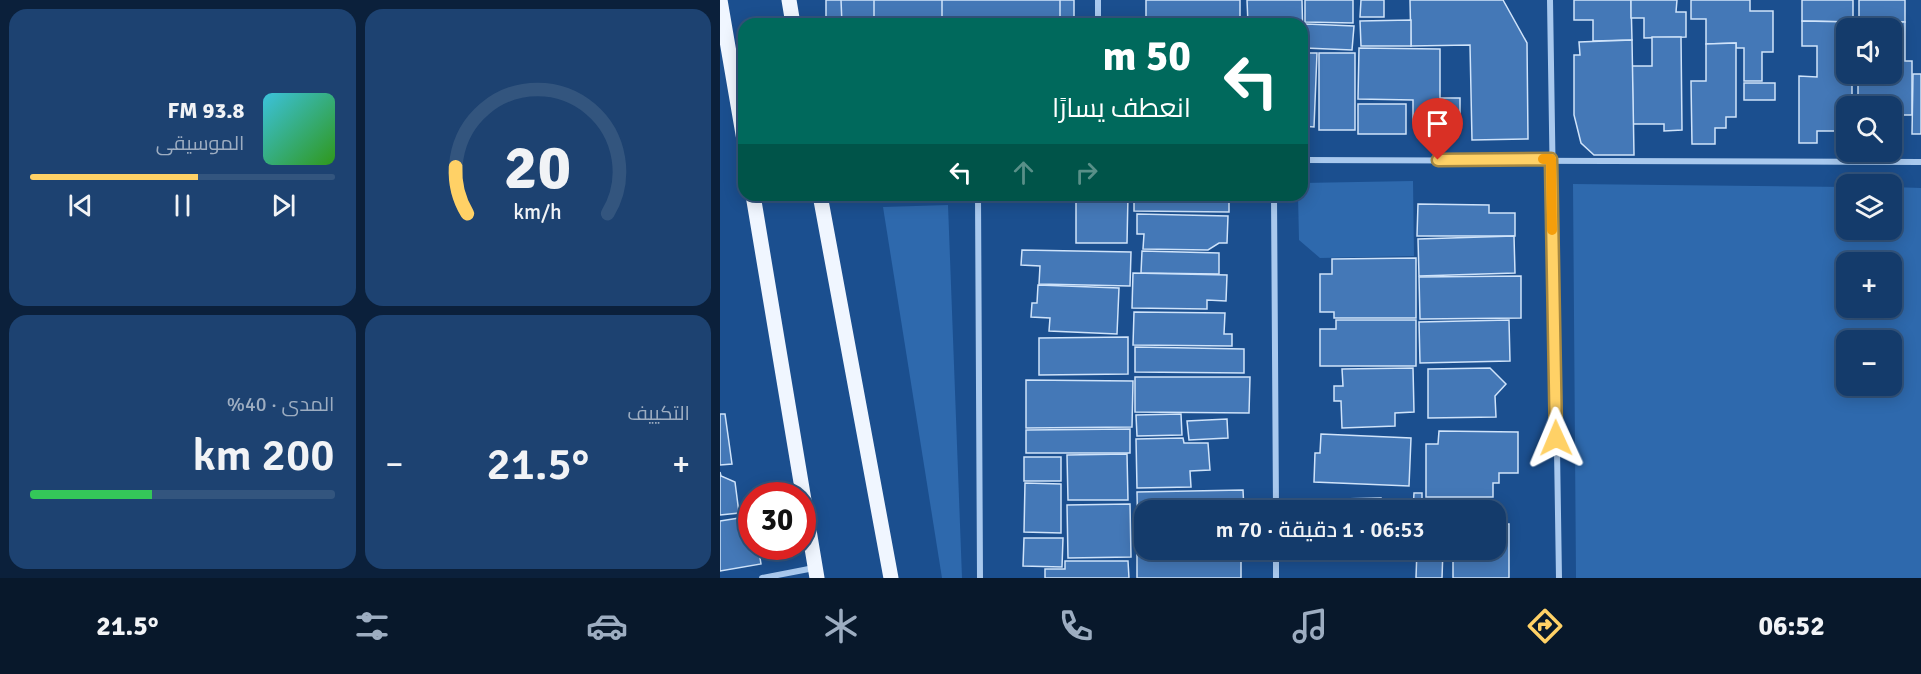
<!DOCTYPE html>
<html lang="ar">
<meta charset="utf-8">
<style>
body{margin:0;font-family:Signika,Cairo,sans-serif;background:#1d4271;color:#f1f3f6;direction:rtl;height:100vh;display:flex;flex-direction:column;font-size:22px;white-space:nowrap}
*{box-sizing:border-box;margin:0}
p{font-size:20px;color:#9dadc1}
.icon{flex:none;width:33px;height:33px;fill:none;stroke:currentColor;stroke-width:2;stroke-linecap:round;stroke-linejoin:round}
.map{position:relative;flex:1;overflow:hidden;direction:ltr}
.side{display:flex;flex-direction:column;gap:9px;padding:9px;background:#0b203b;width:720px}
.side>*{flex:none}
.guide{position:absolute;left:18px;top:18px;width:570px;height:183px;border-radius:18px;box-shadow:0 3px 15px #0003,0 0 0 2px #33557e;direction:rtl;background:#00695c;color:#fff;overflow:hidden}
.tools{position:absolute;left:1116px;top:18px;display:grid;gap:12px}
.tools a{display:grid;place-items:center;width:66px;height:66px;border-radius:12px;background:#143b6b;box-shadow:0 3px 15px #0003,0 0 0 2px #33557e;font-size:30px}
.speed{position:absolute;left:18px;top:482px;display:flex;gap:12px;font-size:30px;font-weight:700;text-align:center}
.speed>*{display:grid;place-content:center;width:78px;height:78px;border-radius:50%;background:#143b6b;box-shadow:0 3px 15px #0003,0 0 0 2px #33557e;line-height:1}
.speed .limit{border:9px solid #d22;background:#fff;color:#111}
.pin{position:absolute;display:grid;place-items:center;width:51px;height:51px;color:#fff;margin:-62px -26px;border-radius:50% 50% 50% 0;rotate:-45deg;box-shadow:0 0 6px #0007}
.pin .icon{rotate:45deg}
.me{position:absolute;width:66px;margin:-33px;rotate:359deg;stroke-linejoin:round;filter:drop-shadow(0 0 4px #0008)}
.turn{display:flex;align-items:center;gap:21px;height:126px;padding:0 18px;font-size:27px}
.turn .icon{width:78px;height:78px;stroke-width:2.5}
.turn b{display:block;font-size:42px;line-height:51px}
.lanes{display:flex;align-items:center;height:57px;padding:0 18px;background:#0003;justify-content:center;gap:30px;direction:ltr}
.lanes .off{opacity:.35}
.big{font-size:45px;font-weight:600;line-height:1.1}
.side .card{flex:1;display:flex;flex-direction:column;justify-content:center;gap:9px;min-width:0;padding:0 21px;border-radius:18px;background:#1d4271}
.side .dial{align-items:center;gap:0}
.dial svg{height:156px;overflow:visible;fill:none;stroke:#33557e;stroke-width:7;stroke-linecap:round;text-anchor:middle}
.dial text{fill:#f1f3f6;stroke:none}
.song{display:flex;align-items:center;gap:18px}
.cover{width:72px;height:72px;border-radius:9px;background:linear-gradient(135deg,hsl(190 70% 55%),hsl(110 70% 35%))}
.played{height:6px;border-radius:3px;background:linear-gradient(90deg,#ffd166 55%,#33557e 55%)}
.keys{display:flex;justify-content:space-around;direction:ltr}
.heat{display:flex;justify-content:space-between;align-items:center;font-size:33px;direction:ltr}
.charge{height:9px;border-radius:4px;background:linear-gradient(90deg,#34c759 40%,#33557e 0)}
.side .tiles{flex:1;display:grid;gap:9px;grid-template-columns:repeat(2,1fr)}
.trip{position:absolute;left:414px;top:500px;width:372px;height:60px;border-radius:18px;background:#143b6b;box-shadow:0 3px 15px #0003,0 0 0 2px #33557e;font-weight:600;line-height:60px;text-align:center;direction:rtl}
.tab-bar{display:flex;height:96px;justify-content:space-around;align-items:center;background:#08182b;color:#9dadc1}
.tab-bar .icon{width:42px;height:42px}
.tab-bar .selected{color:#ffd166}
.tab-bar b{font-size:27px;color:#f1f3f6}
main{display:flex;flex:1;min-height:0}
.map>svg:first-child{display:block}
.green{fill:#2e69ad;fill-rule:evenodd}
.building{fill:#4478b7;stroke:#cfe3fa;stroke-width:1.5}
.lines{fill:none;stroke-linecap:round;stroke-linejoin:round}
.minor{stroke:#a9c9ee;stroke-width:6}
.primary{stroke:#f0f6ff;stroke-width:15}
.route-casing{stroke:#a68842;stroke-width:15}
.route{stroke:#ffd166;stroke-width:10}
.slow{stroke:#f59e0b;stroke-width:10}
</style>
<main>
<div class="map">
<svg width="1201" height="578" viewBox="0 0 1201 578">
<rect width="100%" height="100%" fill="#1b4f8f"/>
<g class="green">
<polygon points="693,181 694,256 600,258 579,240 578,195 582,195 582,183"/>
<path d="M853,184l273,3v43h46v-43l29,1v390h-345zM1126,262h46v46h-46zM1126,340h46v46h-46z"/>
<polygon points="228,205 242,578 222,578 163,207"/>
</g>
<g class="building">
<rect x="106" y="0" width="248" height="24"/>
<polygon points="121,0 154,0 154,24 122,24"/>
<rect x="222" y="0" width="118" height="24"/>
<rect x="426" y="0" width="94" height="24"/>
<polygon points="527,0 582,0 583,44 582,24 528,24"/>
<polygon points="585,0 633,0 633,23 585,22"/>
<polygon points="641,0 664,0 664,17 640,17"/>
<polygon points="690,0 783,0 807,43 808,139 752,140 750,45 691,46"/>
<polygon points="854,0 911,0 912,40 873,41 873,20 854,20"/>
<polygon points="911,0 957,0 956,12 966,12 966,37 924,38 924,18 911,18"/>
<polygon points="971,0 1030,0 1030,11 1053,11 1053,52 1042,52 1042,81 1024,81 1024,48 1016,48 1016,43 986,44 986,19 971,19"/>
<polygon points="1082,0 1133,0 1133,22 1082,21"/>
<rect x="1139" y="0" width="46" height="22"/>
<polygon points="691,20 691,46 641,46 640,21"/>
<polygon points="1082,21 1133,22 1133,28 1126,28 1126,74 1132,74 1132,106 1126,106 1126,131 1097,131 1097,143 1079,143 1079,76 1097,77 1097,46 1082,46"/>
<polygon points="1139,22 1185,22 1185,61 1192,61 1192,115 1183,115 1183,131 1172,131 1172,106 1138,106 1138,74 1172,74 1172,28 1139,28"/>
<polygon points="586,24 634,26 632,50 585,48"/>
<polygon points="932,37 961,37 962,130 944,131 944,124 913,124 912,66 932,66"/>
<polygon points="912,40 914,155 874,155 861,143 854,115 854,55 860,55 859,42"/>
<polygon points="1016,43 1016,117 1006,117 1006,128 995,128 995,144 972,144 971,81 986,81 986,44"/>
<polygon points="639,48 720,49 720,98 740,98 740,123 693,123 693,100 638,99"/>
<polygon points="582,53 597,53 594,127 582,126"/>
<rect x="599" y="53" width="36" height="77"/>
<polygon points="1193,74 1201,74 1201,134 1192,134"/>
<rect x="1024" y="83" width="31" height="17"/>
<rect x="638" y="104" width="48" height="30"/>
<polygon points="356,195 408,195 407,243 356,243"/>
<polygon points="414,195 509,195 509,212 414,211"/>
<polygon points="698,204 769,205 769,213 795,213 795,236 697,236"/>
<polygon points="417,214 508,216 507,243 499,243 488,250 423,249 424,234 417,234"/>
<polygon points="794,236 795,273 699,276 698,239"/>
<polygon points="302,250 411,252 410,286 319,284 320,266 301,265"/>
<polygon points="422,251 499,253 499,274 421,273"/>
<polygon points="696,258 696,318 614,318 614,312 600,312 600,274 612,274 612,259"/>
<polygon points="413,273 507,275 506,301 487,300 487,309 412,308"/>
<polygon points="801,276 801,318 700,319 699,277"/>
<polygon points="318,285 399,288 397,334 329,331 330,318 311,317 312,303 317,303"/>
<polygon points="414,312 505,313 504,334 512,334 512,346 413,345"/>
<polygon points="616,320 696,320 696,366 600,366 600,329 616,329"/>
<polygon points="789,320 790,361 700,363 699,322"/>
<polygon points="408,337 408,374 319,375 319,338"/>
<polygon points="415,347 524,349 524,373 415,372"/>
<polygon points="693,368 694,412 675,413 675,426 622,428 621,401 614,401 614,386 623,386 622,369"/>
<polygon points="770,368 786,384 775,396 776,417 708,418 708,369"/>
<polygon points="415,377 530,377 529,413 415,412"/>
<polygon points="306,380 413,381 412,427 306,428"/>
<polygon points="0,414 5,414 12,464 0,465"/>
<polygon points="461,414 462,435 417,436 416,415"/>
<polygon points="507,419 508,438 469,440 467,421"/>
<polygon points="410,429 410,453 306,453 306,430"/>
<polygon points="719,431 798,432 798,473 779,473 779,483 773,483 773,497 706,497 706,444 718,444"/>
<polygon points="601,434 691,438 689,486 594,482 595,453 600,453"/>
<polygon points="463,438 464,443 488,443 490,470 470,471 471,487 417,488 416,439"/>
<polygon points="407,454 408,500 348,500 347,455"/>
<rect x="304" y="457" width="37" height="24"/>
<polygon points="0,472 1,476 15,482 19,513 0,515"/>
<polygon points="305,483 341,484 341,533 304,532"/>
<polygon points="523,490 524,510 424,510 424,541 418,541 417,492"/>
<polygon points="694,493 702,493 702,501 715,501 714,510 693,510"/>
<polygon points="661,498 661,510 579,510 578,500"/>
<polygon points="410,504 411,557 348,558 347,505"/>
<rect x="718" y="504" width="18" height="6"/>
<polygon points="32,516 32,546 38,546 41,564 0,571 0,521"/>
<polygon points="776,524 789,524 789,578 733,578 733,549 776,549"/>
<polygon points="304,538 343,538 342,567 303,566"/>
<polygon points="424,543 424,549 521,549 521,578 417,578 417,544"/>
<polygon points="697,549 723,549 722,578 696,578"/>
<polygon points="345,561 408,561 409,578 325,578 325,569 345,569"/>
</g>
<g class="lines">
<g class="minor">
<polyline points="378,0 378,24"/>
<polyline points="830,0 839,578"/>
<polyline points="582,160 1201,162"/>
<polyline points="258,195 260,578"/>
<polyline points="554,195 556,510"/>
<polyline points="556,549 556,578"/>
<polyline points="42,578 94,568"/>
</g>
<g class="primary">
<polyline points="0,0 24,140"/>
<polyline points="69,0 73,24"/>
<polyline points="33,195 97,578"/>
<polyline points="100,195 171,578"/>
</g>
</g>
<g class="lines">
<defs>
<polyline id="route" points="718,160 831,159 836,438"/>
</defs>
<use href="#route" class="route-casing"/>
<use href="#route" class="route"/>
<polyline class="slow" points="823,159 831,159 832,230"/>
</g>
</svg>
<div class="tools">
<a><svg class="icon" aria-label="sound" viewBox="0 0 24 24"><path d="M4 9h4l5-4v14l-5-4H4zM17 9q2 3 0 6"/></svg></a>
<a><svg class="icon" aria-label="search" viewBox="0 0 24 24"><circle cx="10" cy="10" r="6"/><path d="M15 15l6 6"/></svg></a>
<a><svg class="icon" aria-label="layers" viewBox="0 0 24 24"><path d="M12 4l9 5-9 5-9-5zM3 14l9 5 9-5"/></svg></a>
<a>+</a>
<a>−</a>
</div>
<div class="speed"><div class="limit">30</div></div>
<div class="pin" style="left:718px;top:160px;background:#d93025"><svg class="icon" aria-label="arrive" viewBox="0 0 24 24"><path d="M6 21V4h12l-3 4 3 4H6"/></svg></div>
<svg class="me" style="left:836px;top:438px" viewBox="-20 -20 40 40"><path d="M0-17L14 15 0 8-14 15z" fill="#ffd166" stroke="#fff" stroke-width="4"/></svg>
<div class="trip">06:53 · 1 دقيقة · 70 m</div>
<div class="guide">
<div class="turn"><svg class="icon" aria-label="left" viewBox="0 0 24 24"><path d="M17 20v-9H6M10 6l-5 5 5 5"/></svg><div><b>50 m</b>انعطف يسارًا</div></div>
<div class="lanes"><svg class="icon" aria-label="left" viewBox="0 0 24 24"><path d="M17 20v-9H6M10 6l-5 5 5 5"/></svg><svg class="icon off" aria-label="ahead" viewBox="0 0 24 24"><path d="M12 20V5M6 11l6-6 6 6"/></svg><svg class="icon off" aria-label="right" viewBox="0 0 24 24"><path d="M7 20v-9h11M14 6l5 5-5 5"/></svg></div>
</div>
</div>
<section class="side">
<div class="tiles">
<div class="card dial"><svg viewBox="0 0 100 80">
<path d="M14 69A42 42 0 1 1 86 69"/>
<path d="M14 69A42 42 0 0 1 8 45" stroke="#ffd166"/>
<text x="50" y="56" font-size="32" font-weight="700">20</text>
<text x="50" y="72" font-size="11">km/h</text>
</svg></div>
<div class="card">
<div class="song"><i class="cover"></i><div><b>93.8 FM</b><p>الموسيقى</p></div></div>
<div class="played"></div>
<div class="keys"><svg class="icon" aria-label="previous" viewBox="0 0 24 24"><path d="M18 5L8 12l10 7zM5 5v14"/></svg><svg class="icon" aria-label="pause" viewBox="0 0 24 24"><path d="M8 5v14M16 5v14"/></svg><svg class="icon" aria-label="next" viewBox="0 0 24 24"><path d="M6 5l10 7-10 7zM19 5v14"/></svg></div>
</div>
<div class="card"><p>التكييف</p>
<div class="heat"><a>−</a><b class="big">21.5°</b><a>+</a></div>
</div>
<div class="card"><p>المدى · 40%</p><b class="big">200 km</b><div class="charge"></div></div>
</div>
</section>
</main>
<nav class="tab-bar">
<b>06:52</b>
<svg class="icon selected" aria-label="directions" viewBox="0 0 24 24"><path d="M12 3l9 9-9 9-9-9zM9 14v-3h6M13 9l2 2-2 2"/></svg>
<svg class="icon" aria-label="music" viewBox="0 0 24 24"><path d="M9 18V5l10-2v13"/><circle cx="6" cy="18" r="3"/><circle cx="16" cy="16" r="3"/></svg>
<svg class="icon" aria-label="phone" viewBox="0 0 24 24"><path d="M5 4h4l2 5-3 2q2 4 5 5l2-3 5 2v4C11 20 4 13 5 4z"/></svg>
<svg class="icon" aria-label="climate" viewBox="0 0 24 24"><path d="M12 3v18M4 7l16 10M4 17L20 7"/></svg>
<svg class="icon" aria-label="car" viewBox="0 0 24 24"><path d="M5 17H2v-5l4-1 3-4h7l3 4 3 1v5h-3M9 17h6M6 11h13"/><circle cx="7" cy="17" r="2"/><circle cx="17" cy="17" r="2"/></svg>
<svg class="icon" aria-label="filters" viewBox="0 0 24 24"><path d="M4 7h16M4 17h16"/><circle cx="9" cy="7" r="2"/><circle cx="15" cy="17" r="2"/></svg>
<b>21.5°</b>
</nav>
